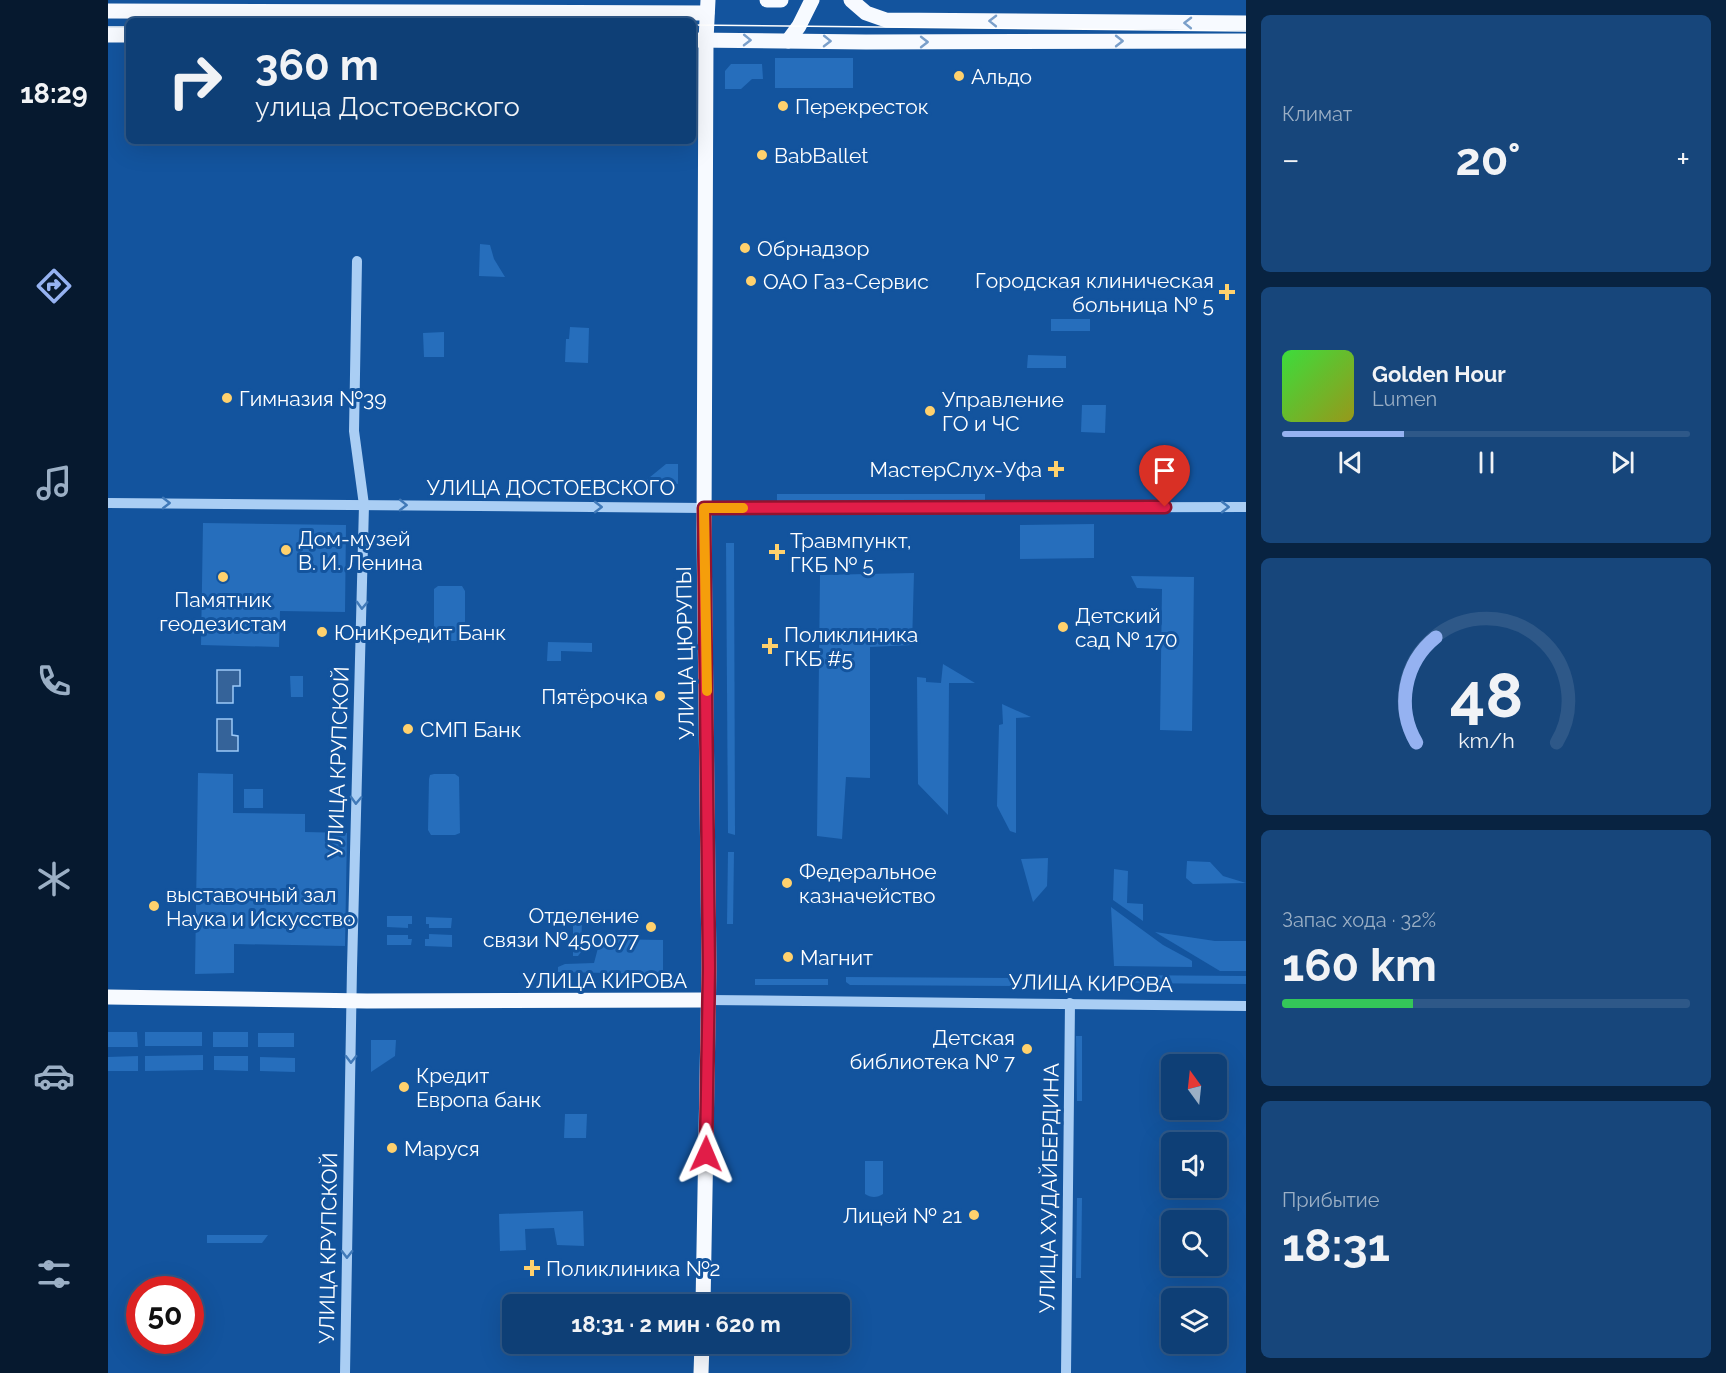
<!DOCTYPE html>
<html lang="ru">
<meta charset="utf-8">
<style>
body{margin:0;font-family:Raleway,sans-serif;background:#17467b;color:#f1f3f6;height:100vh;display:flex;flex-direction:column;font-size:22px;white-space:nowrap}
*{box-sizing:border-box;margin:0}
p{font-size:20px;color:#9bafc5}
.icon{flex:none;width:33px;height:33px;fill:none;stroke:currentColor;stroke-width:2;stroke-linecap:round;stroke-linejoin:round}
.map{position:relative;flex:1;overflow:hidden}
.drawer{display:flex;flex-direction:column;gap:15px;padding:15px;background:#082341;width:480px}
.drawer>*{flex:none}
.banner{position:absolute;left:18px;top:18px;width:570px;height:126px;border-radius:9px;box-shadow:0 6px 24px #0002,0 0 0 2px #2e5888;background:#0e3f76;color:#f1f3f6;overflow:hidden}
.needle{width:39px;rotate:345deg}
.fabs{position:absolute;left:1053px;top:1054px;display:grid;gap:12px}
.fabs a{display:grid;place-items:center;width:66px;height:66px;border-radius:9px;background:#0e3f76;box-shadow:0 6px 24px #0002,0 0 0 2px #2e5888;font-size:30px}
.speed{position:absolute;left:18px;top:1276px;display:flex;gap:12px;font-size:30px;font-weight:700;text-align:center}
.speed>*{display:grid;place-content:center;width:78px;height:78px;border-radius:50%;background:#0e3f76;box-shadow:0 6px 24px #0002,0 0 0 2px #2e5888;line-height:1}
.speed .limit{border:9px solid #d22;background:#fff;color:#111}
.pin{position:absolute;display:grid;place-items:center;width:51px;height:51px;color:#fff;margin:-62px -26px;border-radius:50% 50% 50% 0;rotate:-45deg;box-shadow:0 0 6px #0007}
.pin .icon{rotate:45deg}
.me{position:absolute;width:66px;margin:-33px;rotate:1deg;stroke-linejoin:round;filter:drop-shadow(0 0 4px #0008)}
.turn{display:flex;align-items:center;gap:21px;height:126px;padding:0 30px;font-size:27px}
.turn .icon{width:78px;height:78px;stroke-width:2.5}
.turn b{display:block;font-size:42px;line-height:51px}
.big{font-size:45px;font-weight:700;line-height:1.1}
.drawer .widget{flex:1;display:flex;flex-direction:column;justify-content:center;gap:9px;min-width:0;padding:0 21px;border-radius:9px;background:#17467b}
.drawer .dial{align-items:center;gap:0}
.dial svg{height:156px;overflow:visible;fill:none;stroke:#2e5888;stroke-width:7;stroke-linecap:round;text-anchor:middle}
.dial text{fill:#f1f3f6;stroke:none}
.song{display:flex;align-items:center;gap:18px}
.cover{width:72px;height:72px;border-radius:9px;background:linear-gradient(135deg,hsl(120 70% 55%),hsl(60 70% 35%))}
.played{height:6px;border-radius:3px;background:linear-gradient(90deg,#95b2f1 30%,#2e5888 30%)}
.keys{display:flex;justify-content:space-around;direction:ltr}
.heat{display:flex;justify-content:space-between;align-items:center;font-size:33px;direction:ltr}
.charge{height:9px;border-radius:4px;background:linear-gradient(90deg,#34c759 32%,#2e5888 0)}
.trip{position:absolute;left:394px;top:1294px;width:348px;height:60px;border-radius:9px;background:#0e3f76;box-shadow:0 6px 24px #0002,0 0 0 2px #2e5888;font-weight:700;line-height:60px;text-align:center}
main{display:flex;flex:1;min-height:0}
.tabs{display:flex;flex-direction:column;width:108px;justify-content:space-around;align-items:center;background:#06192f;color:#9bafc5}
.tabs .icon{width:42px;height:42px}
.tabs .on{color:#95b2f1}
.tabs b{font-size:27px;color:#f1f3f6}
.map>svg:first-child{display:block}
.green{fill:#266ebc}
.water{fill:#356399;stroke:#9cc9f7;stroke-width:1.5}
.lines{fill:none;stroke-linecap:round;stroke-linejoin:round}
.minor{stroke:#aacef4;stroke-width:10}
.major{stroke:#f7faff;stroke-width:15}
.tram{stroke:#fff;stroke-width:1.5}
.oneway{stroke:#7a9fca}
.oneway2{stroke:#4079b8}
.route-casing{stroke:#92132f;stroke-width:15}
.route{stroke:#e11d48;stroke-width:10}
.slow{stroke:#f59e0b;stroke-width:10}
.poi-dot{fill:#ffd16d;stroke:#13549e;stroke-width:2}
.labels{text-anchor:middle;dominant-baseline:central;stroke-width:6;stroke-linejoin:round;paint-order:stroke}
.poi-label{font-size:21px;fill:#fff;stroke:#13549e;text-anchor:start}
.street-label{font-size:21px;fill:#fff;stroke:#13549e}
</style>
<main>
<nav class="tabs">
<b>18:29</b>
<svg class="icon on" aria-label="directions" viewBox="0 0 24 24"><path d="M12 3l9 9-9 9-9-9zM9 14v-3h6M13 9l2 2-2 2"/></svg>
<svg class="icon" aria-label="music" viewBox="0 0 24 24"><path d="M9 18V5l10-2v13"/><circle cx="6" cy="18" r="3"/><circle cx="16" cy="16" r="3"/></svg>
<svg class="icon" aria-label="phone" viewBox="0 0 24 24"><path d="M5 4h4l2 5-3 2q2 4 5 5l2-3 5 2v4C11 20 4 13 5 4z"/></svg>
<svg class="icon" aria-label="climate" viewBox="0 0 24 24"><path d="M12 3v18M4 7l16 10M4 17L20 7"/></svg>
<svg class="icon" aria-label="car" viewBox="0 0 24 24"><path d="M5 17H2v-5l4-1 3-4h7l3 4 3 1v5h-3M9 17h6M6 11h13"/><circle cx="7" cy="17" r="2"/><circle cx="17" cy="17" r="2"/></svg>
<svg class="icon" aria-label="filters" viewBox="0 0 24 24"><path d="M4 7h16M4 17h16"/><circle cx="9" cy="7" r="2"/><circle cx="15" cy="17" r="2"/></svg>
</nav>
<div class="map">
<svg width="1138" height="1373" viewBox="0 0 1138 1373">
<rect width="100%" height="100%" fill="#13549e"/>
<g class="green">
<rect x="667" y="58" width="78" height="30"/>
<polygon points="623,64 654,64 655,79 644,79 633,89 617,89 617,71"/>
<polygon points="372,244 382,245 386,259 397,277 371,276"/>
<rect x="943" y="319" width="39" height="12"/>
<polygon points="462,327 481,328 480,363 457,362 458,339 461,339"/>
<polygon points="336,332 336,357 316,357 315,333"/>
<polygon points="920,355 958,356 958,368 919,368"/>
<polygon points="974,405 998,405 997,433 973,432"/>
<polygon points="558,464 570,464 570,484 536,482"/>
<rect x="669" y="494" width="208" height="7"/>
<polygon points="95,523 238,525 237,612 172,611 171,647 93,645"/>
<polygon points="986,524 986,558 912,559 912,525"/>
<polygon points="618,543 626,543 627,835 620,833"/>
<polygon points="806,573 804,645 762,647 762,778 738,777 734,839 709,836 712,575"/>
<polygon points="1023,576 1086,577 1084,731 1052,730 1054,589 1029,588"/>
<polygon points="330,586 354,586 357,591 357,636 352,641 331,641 326,636 326,589"/>
<polygon points="440,642 484,643 484,652 453,651 453,661 439,661"/>
<polygon points="835,664 867,683 841,683 840,815 810,784 809,677 818,678 818,682 833,683"/>
<polygon points="182,676 195,676 195,697 183,697"/>
<polygon points="894,704 923,717 908,718 908,833 902,831 889,806 891,725 895,724"/>
<polygon points="90,773 125,774 125,813 197,814 197,832 239,833 237,946 126,944 126,973 87,974"/>
<polygon points="326,774 347,774 351,777 352,833 347,835 323,835 320,830 321,779 322,775"/>
<rect x="136" y="789" width="19" height="19"/>
<polygon points="620,852 626,852 625,924 619,924"/>
<polygon points="940,858 939,886 925,902 913,859"/>
<polygon points="1079,861 1102,862 1115,876 1138,883 1085,884 1078,878"/>
<polygon points="1006,869 1020,871 1019,903 1035,904 1035,921 1005,900"/>
<polygon points="1003,907 1055,945 1081,959 1084,961 1084,967 1006,966"/>
<polygon points="465,913 471,913 474,919 473,952 470,956 465,956"/>
<polygon points="279,916 304,916 304,924 300,924 300,928 279,927"/>
<polygon points="318,917 344,918 343,928 321,928 321,924 318,924"/>
<polygon points="1047,932 1107,941 1138,941 1138,971 1112,971"/>
<polygon points="321,934 344,935 344,947 317,946 317,939 321,939"/>
<polygon points="279,935 300,935 300,939 304,939 303,945 279,945"/>
<polygon points="496,939 555,940 555,972 552,974 450,972 450,967 457,964 486,963 490,948"/>
<polygon points="1011,975 1138,976 1138,984 1014,983 1006,981 1006,976"/>
<polygon points="738,977 906,978 906,986 742,985 738,982"/>
<rect x="647" y="979" width="73" height="6"/>
<polygon points="0,1032 29,1032 30,1047 0,1047"/>
<rect x="37" y="1032" width="57" height="14"/>
<rect x="105" y="1032" width="35" height="15"/>
<rect x="150" y="1033" width="36" height="14"/>
<polygon points="968,1036 974,1036 974,1101 969,1101"/>
<polygon points="263,1040 288,1040 287,1056 263,1072"/>
<polygon points="95,1055 95,1070 37,1071 37,1056"/>
<polygon points="30,1056 30,1071 0,1071 0,1057"/>
<polygon points="106,1056 140,1056 140,1071 106,1070"/>
<polygon points="152,1057 187,1058 187,1072 152,1071"/>
<polygon points="457,1114 479,1114 478,1138 456,1138"/>
<path d="M757,1161h18v33c-6,4 -12,4 -18,0z"/>
<polygon points="969,1198 974,1198 973,1278 968,1278"/>
<polygon points="475,1211 476,1246 449,1245 446,1228 417,1229 418,1250 392,1251 391,1214"/>
<polygon points="99,1235 160,1235 154,1243 99,1243"/>
</g>
<g class="water">
<polygon points="109,670 132,670 132,686 125,686 125,703 109,703"/>
<polygon points="109,719 124,719 124,735 130,736 130,751 109,751"/>
</g>
<g class="lines">
<g class="minor">
<polyline points="0,503 596,508 1138,507"/>
<polyline points="600,1000 1138,1006"/>
<polyline points="237,1373 244,968 256,505 246,431 249,261"/>
<polyline points="958,1373 962,1003"/>
</g>
<g class="major">
<polyline points="659,0 673,0"/>
<polyline points="743,0 758,13 778,20 1138,23"/>
<polyline points="0,11 599,13"/>
<polyline points="0,35 21,35"/>
<polyline points="585,40 758,42 1138,41"/>
<polyline points="680,41 691,26 704,0"/>
<polyline points="0,997 259,1001 600,1000"/>
<polyline points="595,1305 601,968 596,532 598,40 600,0"/>
<polyline points="593,1373 594,1344"/>
</g>
<g class="tram">
<polyline points="585,25 1138,31"/>
<polyline points="0,27 21,27"/>
</g>
</g>
<defs><path id="oneway-chevron" d="M-2-3.5L2.5 0L-2 3.5" fill="none" stroke-width="1.6" stroke-linecap="round" stroke-linejoin="round" transform="scale(1.5)"/></defs>
<g class="oneway">
<use href="#oneway-chevron" transform="translate(885 21) rotate(-179)"/>
<use href="#oneway-chevron" transform="translate(1080 23) rotate(-179)"/>
<use href="#oneway-chevron" transform="translate(639 40) rotate(1)"/>
<use href="#oneway-chevron" transform="translate(719 41) rotate(1)"/>
<use href="#oneway-chevron" transform="translate(1011 41)"/>
<use href="#oneway-chevron" transform="translate(816 42)"/>
</g>
<g class="oneway2">
<use href="#oneway-chevron" transform="translate(58 503)"/>
<use href="#oneway-chevron" transform="translate(295 505) rotate(1)"/>
<use href="#oneway-chevron" transform="translate(490 507)"/>
<use href="#oneway-chevron" transform="translate(1117 507)"/>
<use href="#oneway-chevron" transform="translate(254 605) rotate(92)"/>
<use href="#oneway-chevron" transform="translate(248 800) rotate(92)"/>
<use href="#oneway-chevron" transform="translate(243 1059) rotate(91)"/>
<use href="#oneway-chevron" transform="translate(239 1254) rotate(91)"/>
</g>
<g class="lines">
<defs>
<polyline id="route" points="598,1154 601,968 596,508 1057,507"/>
</defs>
<use href="#route" class="route-casing"/>
<use href="#route" class="route"/>
<polyline class="slow" points="599,691 596,508 635,508"/>
</g>
<g class="poi-dot">
<circle cx="851" cy="76" r="6"/>
<circle cx="675" cy="106" r="6"/>
<circle cx="654" cy="155" r="6"/>
<circle cx="637" cy="248" r="6"/>
<circle cx="643" cy="281" r="6"/>
<path d="M1116 283h6v6h6v6h-6v6h-6v-6h-6v-6h6z"/>
<circle cx="119" cy="398" r="6"/>
<circle cx="822" cy="411" r="6"/>
<path d="M945 460h6v6h6v6h-6v6h-6v-6h-6v-6h6z"/>
<circle cx="178" cy="550" r="6"/>
<path d="M666 543h6v6h6v6h-6v6h-6v-6h-6v-6h6z"/>
<circle cx="115" cy="577" r="6"/>
<circle cx="955" cy="627" r="6"/>
<circle cx="214" cy="632" r="6"/>
<path d="M659 637h6v6h6v6h-6v6h-6v-6h-6v-6h6z"/>
<circle cx="552" cy="696" r="6"/>
<circle cx="300" cy="729" r="6"/>
<circle cx="679" cy="883" r="6"/>
<circle cx="46" cy="906" r="6"/>
<circle cx="543" cy="927" r="6"/>
<circle cx="680" cy="957" r="6"/>
<circle cx="919" cy="1049" r="6"/>
<circle cx="296" cy="1087" r="6"/>
<circle cx="284" cy="1148" r="6"/>
<circle cx="866" cy="1215" r="6"/>
<path d="M421 1259h6v6h6v6h-6v6h-6v-6h-6v-6h6z"/>
</g>
<g class="labels">
<g class="poi-label">
<text x="863" y="76">Альдо</text>
<text x="687" y="106">Перекресток</text>
<text x="666" y="155">BabBallet</text>
<text x="649" y="248">Обрнадзор</text>
<text x="1106" y="280" text-anchor="end">Городская клиническая<tspan x="1106" dy="24">больница № 5</tspan></text>
<text x="655" y="281">ОАО Газ-Сервис</text>
<text x="131" y="398">Гимназия №39</text>
<text x="834" y="399">Управление<tspan x="834" dy="24">ГО и ЧС</tspan></text>
<text x="934" y="469" text-anchor="end">МастерСлух-Уфа</text>
<text x="190" y="538">Дом-музей<tspan x="190" dy="24">В. И. Ленина</tspan></text>
<text x="682" y="540">Травмпункт,<tspan x="682" dy="24">ГКБ № 5</tspan></text>
<text x="115" y="599" text-anchor="middle">Памятник<tspan x="115" dy="24">геодезистам</tspan></text>
<text x="967" y="615">Детский<tspan x="967" dy="24">сад № 170</tspan></text>
<text x="226" y="632">ЮниКредит Банк</text>
<text x="676" y="634">Поликлиника<tspan x="676" dy="24">ГКБ #5</tspan></text>
<text x="540" y="696" text-anchor="end">Пятёрочка</text>
<text x="312" y="729">СМП Банк</text>
<text x="691" y="871">Федеральное<tspan x="691" dy="24">казначейство</tspan></text>
<text x="58" y="894">выставочный зал<tspan x="58" dy="24">Наука и Искусство</tspan></text>
<text x="531" y="915" text-anchor="end">Отделение<tspan x="531" dy="24">связи №450077</tspan></text>
<text x="692" y="957">Магнит</text>
<text x="907" y="1037" text-anchor="end">Детская<tspan x="907" dy="24">библиотека № 7</tspan></text>
<text x="308" y="1075">Кредит<tspan x="308" dy="24">Европа банк</tspan></text>
<text x="296" y="1148">Маруся</text>
<text x="854" y="1215" text-anchor="end">Лицей № 21</text>
<text x="438" y="1268">Поликлиника №2</text>
</g>
<g class="street-label">
<text x="443" y="487">УЛИЦА ДОСТОЕВСКОГО</text>
<text transform="translate(577 653) rotate(-91)">УЛИЦА ЦЮРУПЫ</text>
<text transform="translate(230 762) rotate(-88)">УЛИЦА КРУПСКОЙ</text>
<text x="497" y="980">УЛИЦА КИРОВА</text>
<text transform="translate(983 983) rotate(1)">УЛИЦА КИРОВА</text>
<text transform="translate(941 1188) rotate(-89)">УЛИЦА ХУДАЙБЕРДИНА</text>
<text transform="translate(220 1248) rotate(-89)">УЛИЦА КРУПСКОЙ</text>
</g>
</g>
</svg>
<div class="fabs">
<a><svg class="needle" viewBox="-14 -14 28 28"><path d="M0-13l5 13h-10z" fill="#e53935"/><path d="M0 13l5-13h-10z" fill="#9bafc5"/></svg></a>
<a><svg class="icon" aria-label="sound" viewBox="0 0 24 24"><path d="M4 9h4l5-4v14l-5-4H4zM17 9q2 3 0 6"/></svg></a>
<a><svg class="icon" aria-label="search" viewBox="0 0 24 24"><circle cx="10" cy="10" r="6"/><path d="M15 15l6 6"/></svg></a>
<a><svg class="icon" aria-label="layers" viewBox="0 0 24 24"><path d="M12 4l9 5-9 5-9-5zM3 14l9 5 9-5"/></svg></a>
</div>
<div class="speed"><div class="limit">50</div></div>
<div class="pin" style="left:1057px;top:507px;background:#d93025"><svg class="icon" aria-label="arrive" viewBox="0 0 24 24"><path d="M6 21V4h12l-3 4 3 4H6"/></svg></div>
<svg class="me" style="left:598px;top:1154px" viewBox="-20 -20 40 40"><path d="M0-17L14 15 0 8-14 15z" fill="#e11d48" stroke="#fff" stroke-width="4"/></svg>
<div class="trip">18:31 · 2 мин · 620 m</div>
<div class="banner">
<div class="turn"><svg class="icon" aria-label="right" viewBox="0 0 24 24"><path d="M7 20v-9h11M14 6l5 5-5 5"/></svg><div><b>360 m</b>улица Достоевского</div></div>
</div>
</div>
<section class="drawer">
<div class="widget"><p>Климат</p>
<div class="heat"><a>−</a><b class="big">20°</b><a>+</a></div>
</div>
<div class="widget">
<div class="song"><i class="cover"></i><div><b>Golden Hour</b><p>Lumen</p></div></div>
<div class="played"></div>
<div class="keys"><svg class="icon" aria-label="previous" viewBox="0 0 24 24"><path d="M18 5L8 12l10 7zM5 5v14"/></svg><svg class="icon" aria-label="pause" viewBox="0 0 24 24"><path d="M8 5v14M16 5v14"/></svg><svg class="icon" aria-label="next" viewBox="0 0 24 24"><path d="M6 5l10 7-10 7zM19 5v14"/></svg></div>
</div>
<div class="widget dial"><svg viewBox="0 0 100 80">
<path d="M14 69A42 42 0 1 1 86 69"/>
<path d="M14 69A42 42 0 0 1 24 15" stroke="#95b2f1"/>
<text x="50" y="56" font-size="32" font-weight="700">48</text>
<text x="50" y="72" font-size="11">km/h</text>
</svg></div>
<div class="widget"><p>Запас хода · 32%</p><b class="big">160 km</b><div class="charge"></div></div>
<div class="widget"><p>Прибытие</p><b class="big">18:31</b></div>
</section>
</main>
